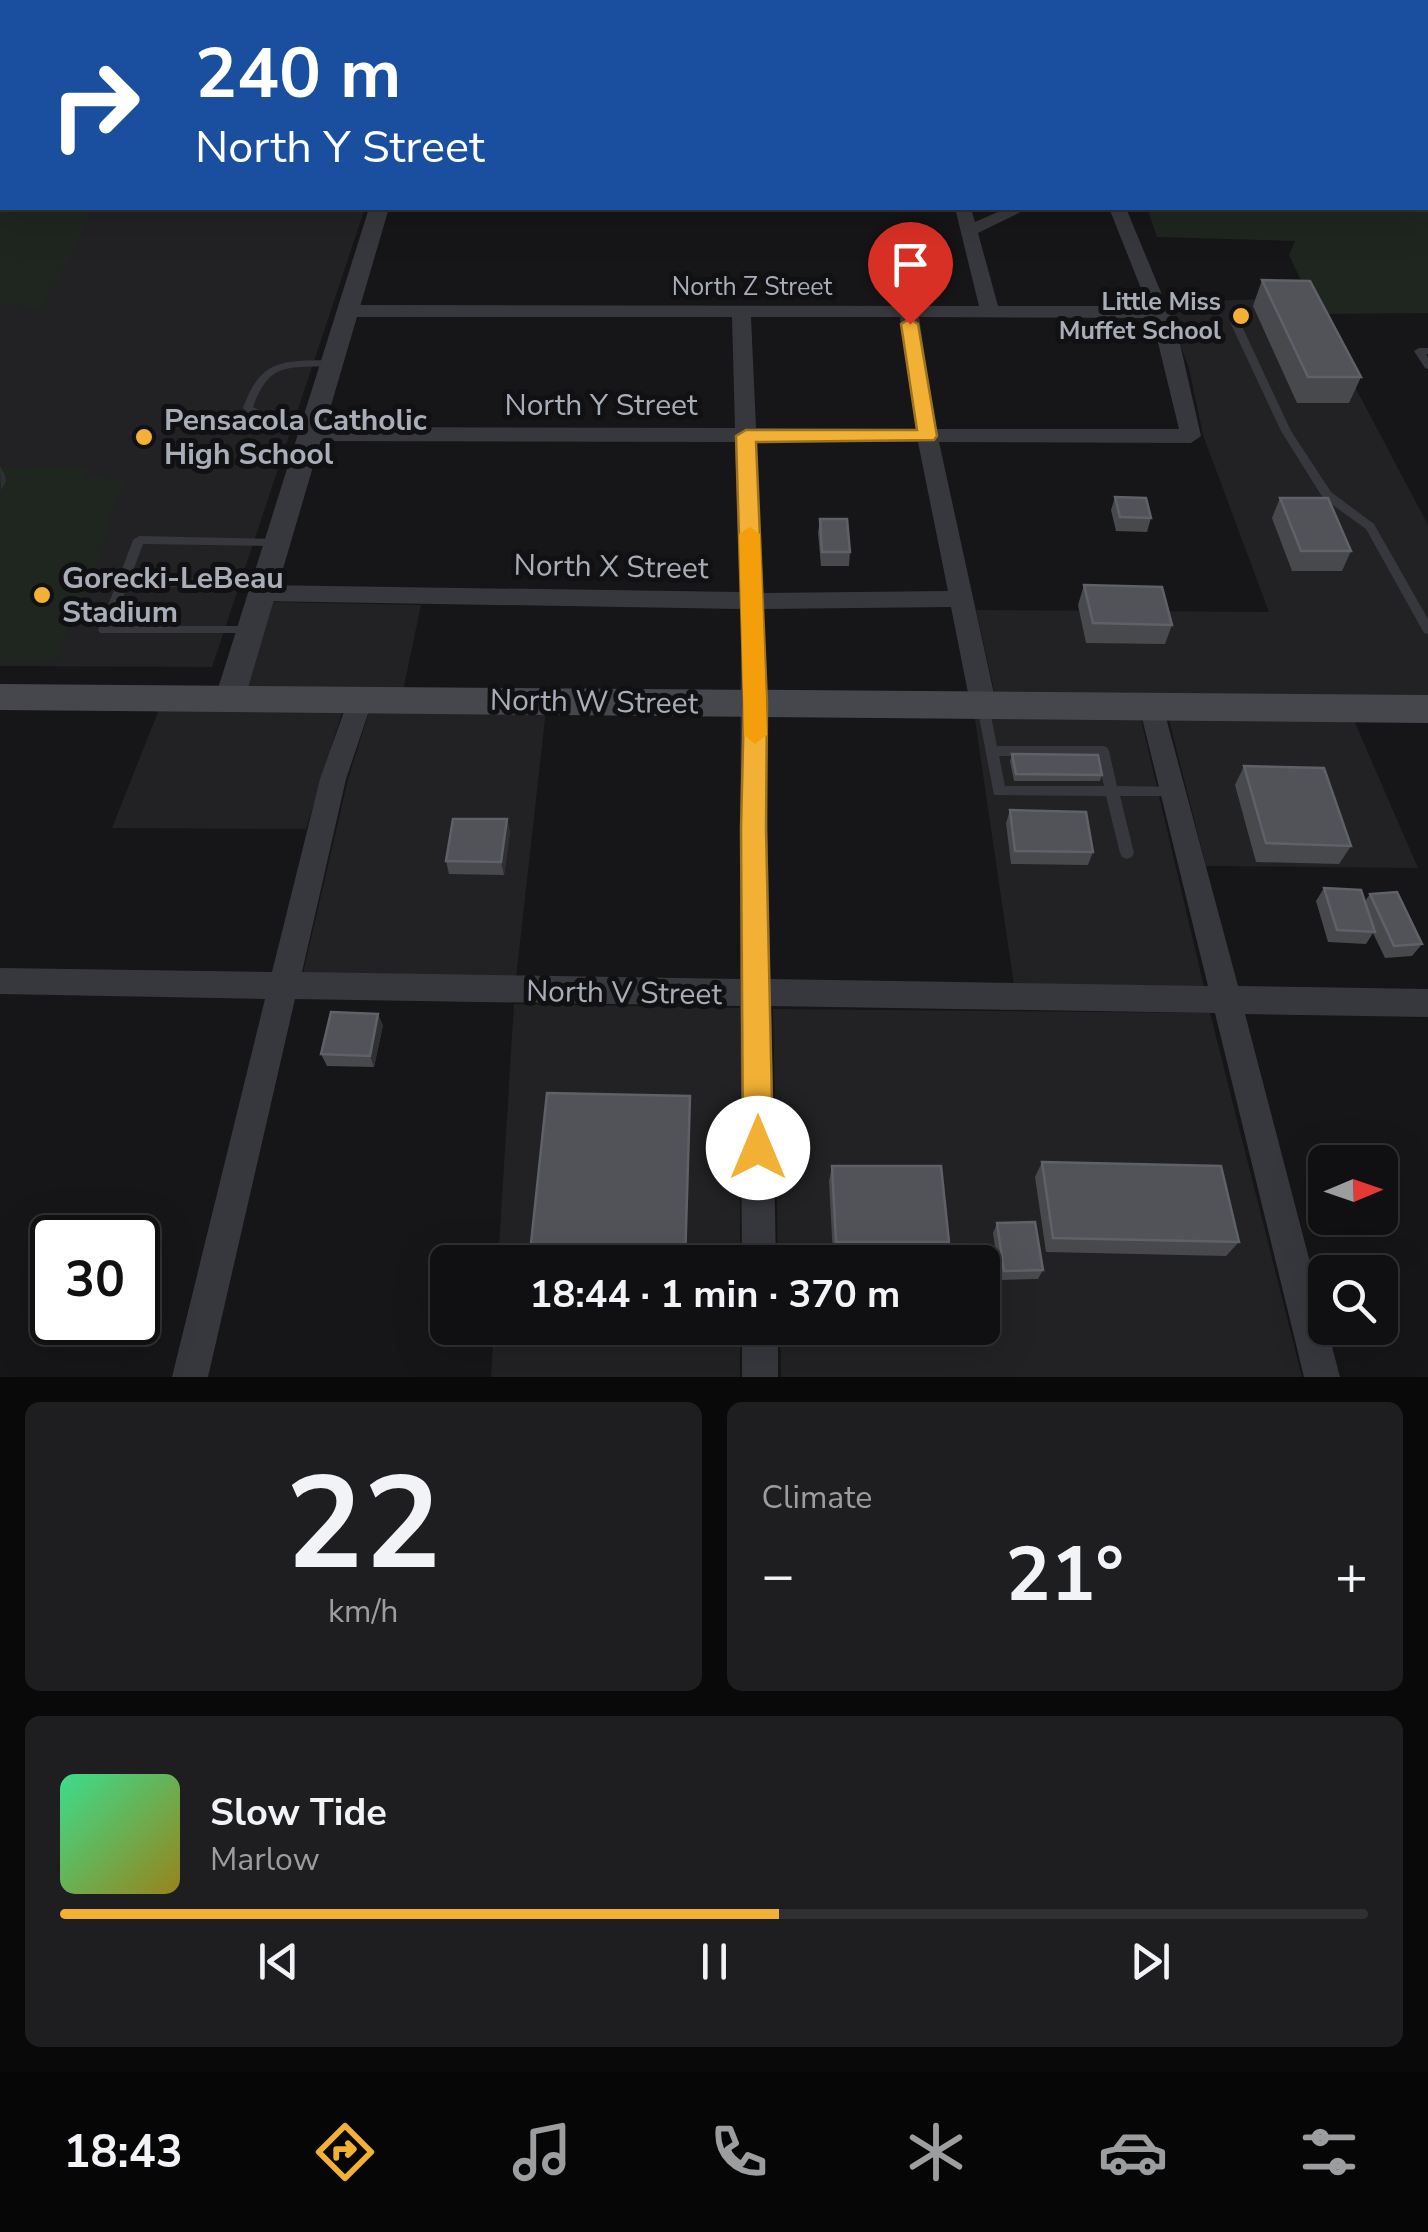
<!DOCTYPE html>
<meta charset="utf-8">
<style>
body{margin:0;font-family:"Nunito Sans",sans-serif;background:#1e1e20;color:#f1f3f6;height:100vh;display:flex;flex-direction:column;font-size:38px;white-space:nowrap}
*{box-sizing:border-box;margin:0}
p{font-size:32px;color:#9c9d9f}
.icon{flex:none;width:55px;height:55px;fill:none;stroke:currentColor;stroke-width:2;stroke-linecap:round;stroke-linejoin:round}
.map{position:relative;height:1377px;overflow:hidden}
.drawer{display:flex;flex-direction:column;gap:25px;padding:25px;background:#09090a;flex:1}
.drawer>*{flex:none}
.guide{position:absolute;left:0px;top:0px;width:1430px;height:210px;box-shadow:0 10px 40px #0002,0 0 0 2px #303032;background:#1a4fa0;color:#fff;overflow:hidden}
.needle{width:65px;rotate:88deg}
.tools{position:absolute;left:1308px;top:1145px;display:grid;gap:20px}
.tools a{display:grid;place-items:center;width:90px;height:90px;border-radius:15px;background:#101012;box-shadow:0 10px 40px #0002,0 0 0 2px #303032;font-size:50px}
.speed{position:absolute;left:30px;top:1215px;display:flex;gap:20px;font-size:50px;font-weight:700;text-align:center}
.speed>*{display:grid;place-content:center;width:130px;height:130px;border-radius:50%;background:#101012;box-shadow:0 10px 40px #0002,0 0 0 2px #303032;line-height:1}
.speed .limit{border:5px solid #111;border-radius:15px;background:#fff;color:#111}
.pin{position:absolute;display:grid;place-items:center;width:85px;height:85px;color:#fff;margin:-102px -42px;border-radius:50% 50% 50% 0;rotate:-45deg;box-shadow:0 0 10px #0007}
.pin .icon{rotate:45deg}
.me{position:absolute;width:110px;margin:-55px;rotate:0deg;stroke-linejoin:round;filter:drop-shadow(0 0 8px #0008)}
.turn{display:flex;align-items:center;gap:35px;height:210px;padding:0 30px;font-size:45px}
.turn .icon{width:130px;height:130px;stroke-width:2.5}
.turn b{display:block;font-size:70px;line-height:85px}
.big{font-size:75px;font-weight:700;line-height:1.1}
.drawer .card{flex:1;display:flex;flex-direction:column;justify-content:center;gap:15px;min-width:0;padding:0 35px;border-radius:15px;background:#1e1e20}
.drawer .dial{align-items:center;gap:0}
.dial b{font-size:130px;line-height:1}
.song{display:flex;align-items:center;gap:30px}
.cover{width:120px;height:120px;border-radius:15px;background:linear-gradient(135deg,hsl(150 70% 55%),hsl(50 70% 35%))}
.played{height:10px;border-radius:5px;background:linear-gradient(90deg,#f2b134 55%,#303032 55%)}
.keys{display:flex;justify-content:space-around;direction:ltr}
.heat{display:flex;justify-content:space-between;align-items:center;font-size:55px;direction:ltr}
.drawer .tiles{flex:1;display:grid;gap:25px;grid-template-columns:1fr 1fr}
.card:last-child{grid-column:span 2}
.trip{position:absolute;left:430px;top:1245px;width:570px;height:100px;border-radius:15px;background:#101012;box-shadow:0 10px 40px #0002,0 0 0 2px #303032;font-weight:700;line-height:100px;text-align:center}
.menu{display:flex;height:160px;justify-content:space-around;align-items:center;background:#060607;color:#9c9d9f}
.menu .icon{width:70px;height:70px}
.menu .current{color:#f2b134}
.menu b{font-size:45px;color:#f1f3f6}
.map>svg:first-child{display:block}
.built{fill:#222225}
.green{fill:#1e261f}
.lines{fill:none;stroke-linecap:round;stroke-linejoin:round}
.service{fill:#37383d;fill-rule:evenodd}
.minor{fill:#37383d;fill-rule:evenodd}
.tertiary{fill:#37383d;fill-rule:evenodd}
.secondary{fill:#45474d;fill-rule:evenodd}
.wall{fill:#47494d}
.shaded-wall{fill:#2f3033}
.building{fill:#525359;stroke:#5f6168;stroke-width:2.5}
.route{fill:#f2b134;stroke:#9d7322;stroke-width:2.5}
.slow{fill:#f59e0b}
.poi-dot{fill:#f2b134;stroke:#111113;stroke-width:4}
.labels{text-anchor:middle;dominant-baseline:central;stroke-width:10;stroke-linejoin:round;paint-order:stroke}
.far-street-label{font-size:25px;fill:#a8adb8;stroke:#111113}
.far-poi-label{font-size:25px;font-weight:bold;fill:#a8adb8;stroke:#111113;text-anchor:end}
.street-label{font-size:30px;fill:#a8adb8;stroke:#111113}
.poi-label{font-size:30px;font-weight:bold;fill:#a8adb8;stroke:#111113;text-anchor:start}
</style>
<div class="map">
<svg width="1428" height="1377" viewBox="0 0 1428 1377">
<rect width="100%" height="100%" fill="#161618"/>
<g class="built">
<polygon points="0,0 434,0 2,2 2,208 365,208 212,667 0,666"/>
<polygon points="1308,298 1428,525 1428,700 995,694 976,610 1269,612 1203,435 1189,368 1164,302"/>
<polygon points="271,602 421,605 403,691 246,689"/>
<polygon points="160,707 343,709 306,829 112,828"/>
<polygon points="370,709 546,710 516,978 303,973 348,779"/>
<polygon points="974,713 1140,715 1204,987 1014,985"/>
<polygon points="1168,716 1353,718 1418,868 1206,866"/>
<polygon points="514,1004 740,1008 740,1262 498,1262"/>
<polygon points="773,1009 1210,1013 1302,1377 781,1377 780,1328 982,1328 982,1262 778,1262"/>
<polygon points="494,1328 740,1328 740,1377 491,1377"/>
</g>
<g class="green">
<polygon points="1428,61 1428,313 1317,314 1289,255 1295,241 1157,237 1147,208 1428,208"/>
<polygon points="0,179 2,208 94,208 42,309 0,304"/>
<polygon points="89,467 84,478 120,477 119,481 125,481 107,522 111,529 55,661 0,661 0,468"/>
</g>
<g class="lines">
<g class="service">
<polygon points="473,0 479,0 478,2 472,2"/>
<rect x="595" y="0" width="6" height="2"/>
<rect x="681" y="0" width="6" height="2"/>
<polygon points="792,0 798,0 799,2 793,2"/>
<rect x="0" y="91" width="2" height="6"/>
<polygon points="1235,319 1240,322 1291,431 1331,492 1374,524 1428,619 1428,634 1424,633 1366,529 1323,498 1281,431 1230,322"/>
<polygon points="1419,348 1428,348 1428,354 1426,354 1428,358 1428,369 1425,368 1414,351"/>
<path d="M331,360l5,3 -2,2c-43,5 -63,-7 -81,42l19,11 41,3 5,3 -1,2c-27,3 -55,2 -74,-18 18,-50 40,-47 88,-48z"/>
<polygon points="139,536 280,539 282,542 276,546 143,544 130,579 263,578 269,582 263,586 127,587 112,626 249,626 253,627 255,630 253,633 100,633 98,630 116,585 114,583 118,580 133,540"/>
<path d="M983,701l4,2 2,3 8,40h105l5,1 2,4 8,35 60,1 2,4 -2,4 -5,1h-52l14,57 -2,4 -5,2 -5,-2 -2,-4 -14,-57 -112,-1 -17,-89 2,-3zM999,756h98l7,30h-99z"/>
</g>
<g class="minor">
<rect x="635" y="0" width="14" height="2"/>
<rect x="817" y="0" width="14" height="2"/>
<polygon points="1000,0 1014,0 1015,2 1001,2"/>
<path d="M955,208h16l4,14 32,-14h22l-51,25 20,73h150l-39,-98h17l51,123 24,105 -10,7 -252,-1 57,261 -4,7h-18l-4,-7 -19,-96 -187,2 6,370 438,7 -69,-280 4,-7h18l77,287 190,3v28l-183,-3 95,363h-36l-89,-364 -444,-7 5,256h-34l-2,-256 -445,-7 -87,378h-36l93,-378 -265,-5v-26l272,4 48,-193 31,-87h18l4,7 -27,80 -44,193 438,7 1,-370 -481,-8 -12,-8 12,-8 480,7 -5,-150 -425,-1 -10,-7 10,-7 425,1 -3,-111h-386l-9,-6 9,-6 633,1zM751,317h149l16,112 -160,-1zM919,317l233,1 27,111h-243zM756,442h162l30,149 -185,2z"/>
<rect x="742" y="1328" width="36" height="49"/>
</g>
<polygon class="tertiary" points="369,208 389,208 245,698 241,706 230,709 219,706 215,698"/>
<polygon class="secondary" points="0,684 1428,695 1428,723 0,710"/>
</g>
<g class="wall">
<polygon points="1262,280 1361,377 1349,403 1297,403 1253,306"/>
<polygon points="1115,497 1151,518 1147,532 1116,531 1111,510"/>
<polygon points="1280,498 1351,551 1342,571 1292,571 1272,518"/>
<polygon points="820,519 850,552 849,566 821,566 818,533"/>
<polygon points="1084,585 1172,625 1165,644 1086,643 1078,605"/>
<polygon points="1012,754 1102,775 1100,781 1014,781 1010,761"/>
<polygon points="1244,766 1351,846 1339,864 1256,862 1235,785"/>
<polygon points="1010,810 1093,852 1088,865 1011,864 1006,823"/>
<polygon points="507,819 510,832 504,875 449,874 446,861"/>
<polygon points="1324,888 1365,901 1370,894 1422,944 1412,956 1385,958 1373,933 1366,944 1328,942 1316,901"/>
<polygon points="383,1025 374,1067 327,1066 321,1054"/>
<polygon points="1042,1162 1239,1242 1226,1256 1046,1252 1035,1177"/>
<polygon points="832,1166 949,1242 944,1256 833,1256 829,1181"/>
<polygon points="997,1223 1043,1270 1038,1279 1000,1280 993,1233"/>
</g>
<g class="shaded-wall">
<polygon points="0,466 5,475 6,482 1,490"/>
<polygon points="507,819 510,832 504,875 501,862"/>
<polygon points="378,1014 383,1025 374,1067 370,1056"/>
<polygon points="690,1096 686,1262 685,1262"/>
</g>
<g class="building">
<polygon points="1262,280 1310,281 1361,377 1308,377"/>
<polygon points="1115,497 1146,498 1151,518 1120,517"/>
<polygon points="1280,498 1328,498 1351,551 1301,551"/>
<polygon points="820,519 847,519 850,552 822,552"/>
<polygon points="1084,585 1162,587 1172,625 1093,623"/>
<polygon points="1012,754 1098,755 1102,775 1016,774"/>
<polygon points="1244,766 1324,768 1351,846 1266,843"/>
<polygon points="1010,810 1086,812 1093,852 1015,851"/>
<polygon points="453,819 507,819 501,862 446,861"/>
<polygon points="1324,888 1361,890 1375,932 1337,930"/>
<polygon points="1397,892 1422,944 1394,946 1370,894"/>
<polygon points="331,1012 378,1014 370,1056 321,1054"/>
<polygon points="547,1093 690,1096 685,1262 529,1262"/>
<polygon points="1042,1162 1221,1166 1239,1242 1053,1238"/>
<polygon points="832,1166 941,1166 949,1242 836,1242"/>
<polygon points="1035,1222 1043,1270 1004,1271 997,1223"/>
</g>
<polygon class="route" points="910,319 918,324 937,436 934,440 756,442 767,703 766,829 773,1148 768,1158 758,1163 747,1158 743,1148 741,829 744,703 736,436 746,430 917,430 901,324"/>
<polygon class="slow" points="750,527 760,534 767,735 755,744 744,735 739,534"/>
<g class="poi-dot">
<circle cx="1241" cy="316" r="10"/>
<circle cx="144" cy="437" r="10"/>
<circle cx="42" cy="595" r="10"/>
</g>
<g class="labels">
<g class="far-street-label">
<text x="752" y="287">North Z Street</text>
</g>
<g class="far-poi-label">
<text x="1221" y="302">Little Miss<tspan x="1221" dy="29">Muffet School</tspan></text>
</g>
<g class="street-label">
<text x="601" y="405">North Y Street</text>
<text transform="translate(611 567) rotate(1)">North X Street</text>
<text transform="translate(594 702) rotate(1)">North W Street</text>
<text transform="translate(624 993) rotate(1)">North V Street</text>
</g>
<g class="poi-label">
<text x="164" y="420">Pensacola Catholic<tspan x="164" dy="34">High School</tspan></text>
<text x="62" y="578">Gorecki-LeBeau<tspan x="62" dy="34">Stadium</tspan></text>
</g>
</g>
</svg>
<div class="tools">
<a><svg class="needle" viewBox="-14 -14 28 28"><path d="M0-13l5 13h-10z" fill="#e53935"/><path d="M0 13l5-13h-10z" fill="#9c9d9f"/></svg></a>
<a><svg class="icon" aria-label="search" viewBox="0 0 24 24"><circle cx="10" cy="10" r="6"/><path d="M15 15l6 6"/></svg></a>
</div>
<div class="speed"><div class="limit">30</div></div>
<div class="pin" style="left:910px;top:324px;background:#d93025"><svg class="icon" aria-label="arrive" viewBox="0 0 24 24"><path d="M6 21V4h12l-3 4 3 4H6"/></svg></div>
<svg class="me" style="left:758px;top:1148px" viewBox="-20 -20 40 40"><circle r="19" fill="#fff"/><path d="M0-13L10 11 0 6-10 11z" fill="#f2b134"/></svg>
<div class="trip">18:44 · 1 min · 370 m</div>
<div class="guide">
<div class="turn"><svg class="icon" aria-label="right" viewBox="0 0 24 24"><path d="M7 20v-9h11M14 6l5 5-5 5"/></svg><div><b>240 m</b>North Y Street</div></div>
</div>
</div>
<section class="drawer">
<div class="tiles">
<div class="card dial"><b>22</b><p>km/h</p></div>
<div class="card"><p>Climate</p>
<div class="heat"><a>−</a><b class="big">21°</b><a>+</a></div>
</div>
<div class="card">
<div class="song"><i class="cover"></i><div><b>Slow Tide</b><p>Marlow</p></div></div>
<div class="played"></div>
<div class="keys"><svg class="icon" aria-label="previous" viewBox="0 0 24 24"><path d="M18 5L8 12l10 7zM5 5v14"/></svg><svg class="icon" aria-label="pause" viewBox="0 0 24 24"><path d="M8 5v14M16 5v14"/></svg><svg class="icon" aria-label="next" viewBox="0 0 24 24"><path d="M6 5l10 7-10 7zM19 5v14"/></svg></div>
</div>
</div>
</section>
<nav class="menu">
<b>18:43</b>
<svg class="icon current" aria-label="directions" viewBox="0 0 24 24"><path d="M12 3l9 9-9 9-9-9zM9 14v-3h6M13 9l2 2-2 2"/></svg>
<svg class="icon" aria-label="music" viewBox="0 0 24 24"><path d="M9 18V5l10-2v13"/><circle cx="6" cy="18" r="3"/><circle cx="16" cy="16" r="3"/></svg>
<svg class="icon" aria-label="phone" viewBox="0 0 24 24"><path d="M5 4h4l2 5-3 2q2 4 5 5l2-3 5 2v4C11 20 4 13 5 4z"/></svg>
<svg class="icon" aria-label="climate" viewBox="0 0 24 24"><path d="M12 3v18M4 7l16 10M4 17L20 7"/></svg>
<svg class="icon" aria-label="car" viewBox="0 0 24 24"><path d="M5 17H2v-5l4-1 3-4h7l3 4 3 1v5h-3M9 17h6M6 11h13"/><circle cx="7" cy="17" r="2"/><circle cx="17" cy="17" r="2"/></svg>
<svg class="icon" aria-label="filters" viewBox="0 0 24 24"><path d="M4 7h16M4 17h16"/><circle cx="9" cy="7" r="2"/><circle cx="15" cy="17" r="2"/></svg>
</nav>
